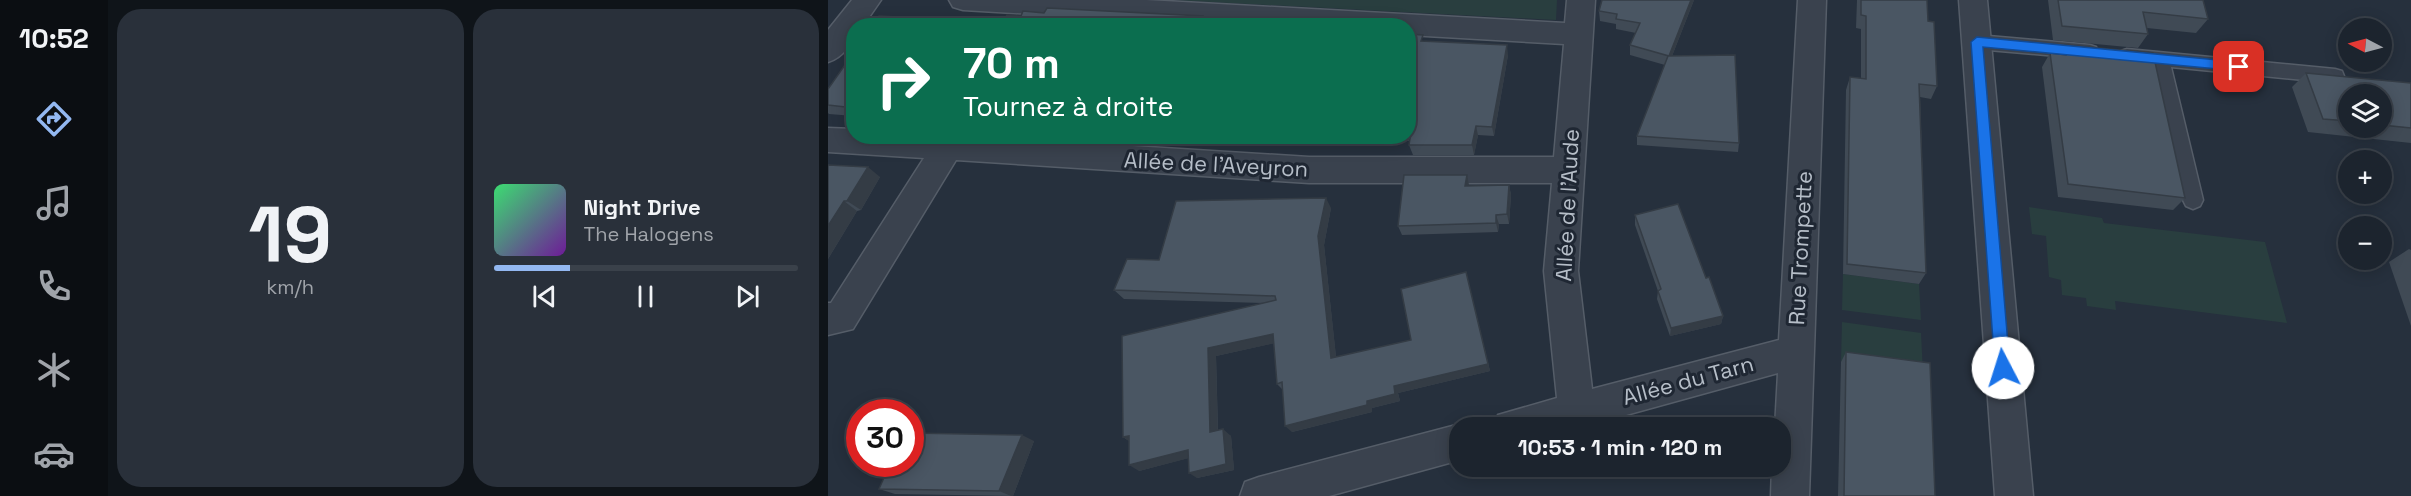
<!DOCTYPE html>
<html lang="fr">
<meta charset="utf-8">
<style>
body{margin:0;font-family:"Space Grotesk",sans-serif;background:#29303a;color:#f1f3f6;height:100vh;display:flex;flex-direction:column;font-size:22px;white-space:nowrap}
*{box-sizing:border-box;margin:0}
p{font-size:20px;color:#a0a4aa}
.icon{flex:none;width:33px;height:33px;fill:none;stroke:currentColor;stroke-width:2;stroke-linecap:round;stroke-linejoin:round}
.map{position:relative;flex:1;overflow:hidden}
.side{display:flex;flex-direction:column;gap:9px;padding:9px;background:#0f1419;width:720px}
.side>*{flex:none}
.banner{position:absolute;left:18px;top:18px;width:570px;height:126px;border-radius:24px;box-shadow:0 3px 15px #0003,0 0 0 2px #3a414a;background:#0b6e4f;color:#fff;overflow:hidden}
.needle{width:39px;rotate:276deg}
.fabs{position:absolute;left:1510px;top:18px;display:grid;gap:12px}
.fabs a{display:grid;place-items:center;width:54px;height:54px;border-radius:50%;background:#1c242e;box-shadow:0 3px 15px #0003,0 0 0 2px #3a414a;font-size:30px}
.speed{position:absolute;left:18px;top:399px;display:flex;gap:12px;font-size:30px;font-weight:700;text-align:center}
.speed>*{display:grid;place-content:center;width:78px;height:78px;border-radius:50%;background:#1c242e;box-shadow:0 3px 15px #0003,0 0 0 2px #3a414a;line-height:1}
.speed .limit{border:9px solid #d22;background:#fff;color:#111}
.pin{position:absolute;display:grid;place-items:center;width:51px;height:51px;color:#fff;margin:-26px;border-radius:12px;box-shadow:0 3px 9px #0006}
.me{position:absolute;width:66px;margin:-33px;rotate:355deg;stroke-linejoin:round;filter:drop-shadow(0 0 4px #0008)}
.turn{display:flex;align-items:center;gap:21px;height:126px;padding:0 18px;font-size:27px}
.turn .icon{width:78px;height:78px;stroke-width:2.5}
.turn b{display:block;font-size:42px;line-height:51px}
.side .widget{flex:1;display:flex;flex-direction:column;justify-content:center;gap:9px;min-width:0;padding:0 21px;border-radius:24px;background:#29303a}
.side .dial{align-items:center;gap:0}
.dial b{font-size:78px;line-height:1}
.song{display:flex;align-items:center;gap:18px}
.cover{width:72px;height:72px;border-radius:9px;background:linear-gradient(135deg,hsl(140 70% 55%),hsl(280 70% 35%))}
.played{height:6px;border-radius:3px;background:linear-gradient(90deg,#93b8f1 25%,#3a414a 25%)}
.keys{display:flex;justify-content:space-around;direction:ltr}
.side .tiles{flex:1;display:grid;gap:9px;grid-template-columns:repeat(2,1fr)}
.trip{position:absolute;left:621px;top:417px;width:342px;height:60px;border-radius:24px;background:#1c242e;box-shadow:0 3px 15px #0003,0 0 0 2px #3a414a;font-weight:700;line-height:60px;text-align:center}
main{display:flex;flex:1;min-height:0}
.dock{display:flex;flex-direction:column;width:108px;justify-content:space-around;align-items:center;background:#0b0e12;color:#a0a4aa}
.dock .icon{width:42px;height:42px}
.dock .selected{color:#93b8f1}
.dock b{font-size:27px;color:#f1f3f6}
.map>svg:first-child{display:block}
.green{fill:#293e3f}
.lines{fill:none;stroke-linecap:round;stroke-linejoin:round}
.service-casing{stroke:#555d68;stroke-width:3}
.minor-casing{stroke:#555d68;stroke-width:3}
.service{fill:#3a424e;fill-rule:evenodd}
.minor{fill:#3a424e;fill-rule:evenodd}
.wall{fill:#404a55;fill-rule:evenodd}
.shaded-wall{fill:#343c45}
.building{fill:#4a5663;stroke:#343c45;stroke-width:1.5}
.route{fill:#1a73e8;stroke:#114b97;stroke-width:1.5}
.labels{text-anchor:middle;dominant-baseline:central;stroke-width:6;stroke-linejoin:round;paint-order:stroke}
.street-label{font-size:22px;fill:#b6bec8;stroke:#1f2733}
</style>
<main>
<nav class="dock">
<b>10:52</b>
<svg class="icon selected" aria-label="directions" viewBox="0 0 24 24"><path d="M12 3l9 9-9 9-9-9zM9 14v-3h6M13 9l2 2-2 2"/></svg>
<svg class="icon" aria-label="music" viewBox="0 0 24 24"><path d="M9 18V5l10-2v13"/><circle cx="6" cy="18" r="3"/><circle cx="16" cy="16" r="3"/></svg>
<svg class="icon" aria-label="phone" viewBox="0 0 24 24"><path d="M5 4h4l2 5-3 2q2 4 5 5l2-3 5 2v4C11 20 4 13 5 4z"/></svg>
<svg class="icon" aria-label="climate" viewBox="0 0 24 24"><path d="M12 3v18M4 7l16 10M4 17L20 7"/></svg>
<svg class="icon" aria-label="car" viewBox="0 0 24 24"><path d="M5 17H2v-5l4-1 3-4h7l3 4 3 1v5h-3M9 17h6M6 11h13"/><circle cx="7" cy="17" r="2"/><circle cx="17" cy="17" r="2"/></svg>
</nav>
<section class="side">
<div class="tiles">
<div class="widget dial"><b>19</b><p>km/h</p></div>
<div class="widget">
<div class="song"><i class="cover"></i><div><b>Night Drive</b><p>The Halogens</p></div></div>
<div class="played"></div>
<div class="keys"><svg class="icon" aria-label="previous" viewBox="0 0 24 24"><path d="M18 5L8 12l10 7zM5 5v14"/></svg><svg class="icon" aria-label="pause" viewBox="0 0 24 24"><path d="M8 5v14M16 5v14"/></svg><svg class="icon" aria-label="next" viewBox="0 0 24 24"><path d="M6 5l10 7-10 7zM19 5v14"/></svg></div>
</div>
</div>
</section>
<div class="map">
<svg width="1583" height="496" viewBox="0 0 1583 496">
<rect width="100%" height="100%" fill="#26303d"/>
<g class="green">
<polygon points="345,0 729,0 728,20"/>
<polygon points="1201,207 1274,218 1276,223 1437,242 1459,323 1287,301 1288,310 1259,306 1258,298 1234,295 1233,280 1221,277 1218,236 1204,234"/>
<polygon points="1015,274 1091,284 1093,320 1014,310"/>
<polygon points="1014,322 1093,333 1095,373 1013,362"/>
</g>
<g class="lines">
<defs>
<g id="service">
<polygon points="1149,35 1262,45 1268,47 1271,52 1268,57 1262,59 1149,49 1143,47 1140,42 1143,37"/>
<polygon points="1299,49 1507,69 1514,71 1516,76 1514,81 1507,83 1343,67 1375,200 1372,206 1365,209 1358,206 1355,200 1324,65 1293,61 1290,56 1293,51"/>
</g>
<g id="minor">
<path d="M24,0h29l-18,26h-9c0,16 -10,31 -26,36v-32z"/>
<polygon points="121,0 318,0 737,23 739,0 767,0 750,271 764,389 951,340 970,0 998,0 981,496 943,496 944,466 952,466 952,428 947,428 950,373 751,428 665,428 670,415 729,398 716,271 724,183 481,183 128,160 25,329 0,335 0,303 3,303 96,158 0,152 0,128 26,129 26,136 144,136 481,157 726,157 736,44 580,35 580,26 412,26 135,10 125,7"/>
<polygon points="1131,0 1159,0 1205,496 1167,496"/>
<polygon points="632,424 641,428 632,428 632,460 501,496 412,496 417,482 431,477"/>
</g>
</defs>
<use href="#service" class="service-casing"/>
<use href="#minor" class="minor-casing"/>
<use href="#service" class="service"/>
<use href="#minor" class="minor"/>
</g>
<g class="wall">
<polygon points="866,0 844,56 911,143 910,152 809,145 809,136 837,65 802,55 802,45 808,33 788,29 788,24 772,21 771,11"/>
<polygon points="1029,0 1099,0 1100,21 1109,86 1103,99 1092,97 1098,273 1091,284 1015,274 1018,90 1022,77 1033,78 1033,29 1028,28"/>
<polygon points="1220,0 1375,0 1380,19 1368,33 1319,28 1320,34 1310,48 1225,40"/>
<polygon points="580,34 597,42 680,55 666,136 650,135 646,155 585,155 581,145 582,141 524,136 580,136"/>
<polygon points="1237,45 1357,198 1345,210 1230,197 1214,67 1222,53 1231,54"/>
<polygon points="26,52 26,116 1,114 0,113 0,89"/>
<path d="M1478,73l105,10v60l-103,-11 -16,-45zM1521,94h33v34h-33z"/>
<polygon points="285,136 354,136 353,140"/>
<polygon points="0,165 52,177 33,210 29,211 0,259"/>
<polygon points="641,185 641,186 681,185 683,195 681,224 671,224 670,232 574,235 570,226"/>
<polygon points="503,208 496,245 508,357 583,340 638,272 662,371 570,393 572,401 544,408 544,412 464,432 455,390 449,384 446,343 388,356 390,430 403,436 406,470 369,478 360,458 311,471 301,441 295,437 435,303 296,299 286,290 331,260"/>
<polygon points="807,215 878,278 895,316 893,324 842,336 829,299 830,291 807,225"/>
<polygon points="1581,249 1583,250 1583,326 1561,262"/>
<polygon points="1018,352 1107,496 1010,496 1013,362"/>
<polygon points="206,441 185,496 67,494 51,489"/>
</g>
<g class="shaded-wall">
<polygon points="863,0 866,0 840,66 841,56"/>
<polygon points="375,16 381,26 372,23"/>
<polygon points="89,18 96,26 84,26"/>
<polygon points="679,45 680,55 666,136 664,127"/>
<polygon points="648,126 650,135 646,155 644,145"/>
<polygon points="40,167 52,177 33,210 19,201"/>
<polygon points="639,175 641,185 639,196 637,186"/>
<polygon points="681,185 683,195 681,224 679,214"/>
<polygon points="498,198 503,208 496,245 509,366 503,358 490,236"/>
<polygon points="16,201 29,211 0,259 0,226"/>
<polygon points="668,215 671,224 670,232 668,223"/>
<polygon points="638,272 662,371 570,393 572,401 544,408 544,412 464,432 457,426 539,401 566,386"/>
<polygon points="895,316 893,324 842,336 843,328"/>
<polygon points="445,334 452,342 388,356 390,438 382,432 380,348"/>
<polygon points="395,429 403,436 406,470 369,478 361,473"/>
<polygon points="194,435 206,441 185,496 183,496 171,491"/>
<polygon points="301,436 305,444 295,437"/>
<polygon points="360,450 369,456 311,471 301,465"/>
</g>
<g class="building">
<polygon points="774,0 863,0 841,56 802,45 812,23 788,19 789,14 771,11"/>
<polygon points="1033,0 1099,0 1100,21 1106,22 1109,86 1091,84 1098,273 1019,264 1022,77 1038,79 1038,16 1033,15"/>
<polygon points="1230,0 1375,0 1380,19 1315,12 1320,34 1234,26"/>
<polygon points="219,8 375,16 372,23 426,26 159,26 161,22 174,23 179,15 193,16 195,11 216,13"/>
<polygon points="51,16 89,18 84,26 44,26"/>
<polygon points="580,34 595,35 593,41 679,45 664,127 648,126 644,145 581,145 583,132 580,131"/>
<polygon points="1237,45 1325,53 1357,198 1240,184 1222,53 1238,55"/>
<polygon points="26,52 26,108 0,105 0,89"/>
<polygon points="907,55 911,143 809,136 840,56"/>
<polygon points="1478,73 1583,83 1583,128 1554,125 1554,94 1521,94 1521,121 1495,119"/>
<polygon points="0,165 40,167 19,201 16,201 0,226"/>
<polygon points="576,175 639,175 637,186 681,185 679,214 668,215 668,223 570,226"/>
<polygon points="498,198 490,236 503,358 583,340 573,289 638,272 660,364 566,386 567,394 539,401 539,405 457,426 454,382 449,384 445,334 380,348 382,432 395,429 398,464 361,473 360,450 301,465 301,436 295,437 294,336 448,300 447,296 286,290 299,259 331,260 348,201"/>
<polygon points="850,204 878,278 881,277 895,316 843,328 830,291 833,289 807,215"/>
<polygon points="1018,352 1102,363 1107,496 1016,496"/>
<polygon points="82,433 194,435 171,491 51,489 62,464 82,464"/>
</g>
<polygon class="route" points="1149,37 1411,62 1417,67 1411,71 1155,47 1182,368 1175,375 1167,368 1143,42"/>
<g class="labels">
<g class="street-label">
<text transform="translate(388 164) rotate(3)">Allée de l'Aveyron</text>
<text transform="translate(739 205) rotate(-87)">Allée de l'Aude</text>
<text transform="translate(972 248) rotate(-87)">Rue Trompette</text>
<text transform="translate(860 380) rotate(-15)">Allée du Tarn</text>
</g>
</g>
</svg>
<div class="fabs">
<a><svg class="needle" viewBox="-14 -14 28 28"><path d="M0-13l5 13h-10z" fill="#e53935"/><path d="M0 13l5-13h-10z" fill="#a0a4aa"/></svg></a>
<a><svg class="icon" aria-label="layers" viewBox="0 0 24 24"><path d="M12 4l9 5-9 5-9-5zM3 14l9 5 9-5"/></svg></a>
<a>+</a>
<a>−</a>
</div>
<div class="speed"><div class="limit">30</div></div>
<div class="pin" style="left:1411px;top:67px;background:#d93025"><svg class="icon" aria-label="arrive" viewBox="0 0 24 24"><path d="M6 21V4h12l-3 4 3 4H6"/></svg></div>
<svg class="me" style="left:1175px;top:368px" viewBox="-20 -20 40 40"><circle r="19" fill="#fff"/><path d="M0-13L10 11 0 6-10 11z" fill="#1a73e8"/></svg>
<div class="trip">10:53 · 1 min · 120 m</div>
<div class="banner">
<div class="turn"><svg class="icon" aria-label="right" viewBox="0 0 24 24"><path d="M7 20v-9h11M14 6l5 5-5 5"/></svg><div><b>70 m</b>Tournez à droite</div></div>
</div>
</div>
</main>
